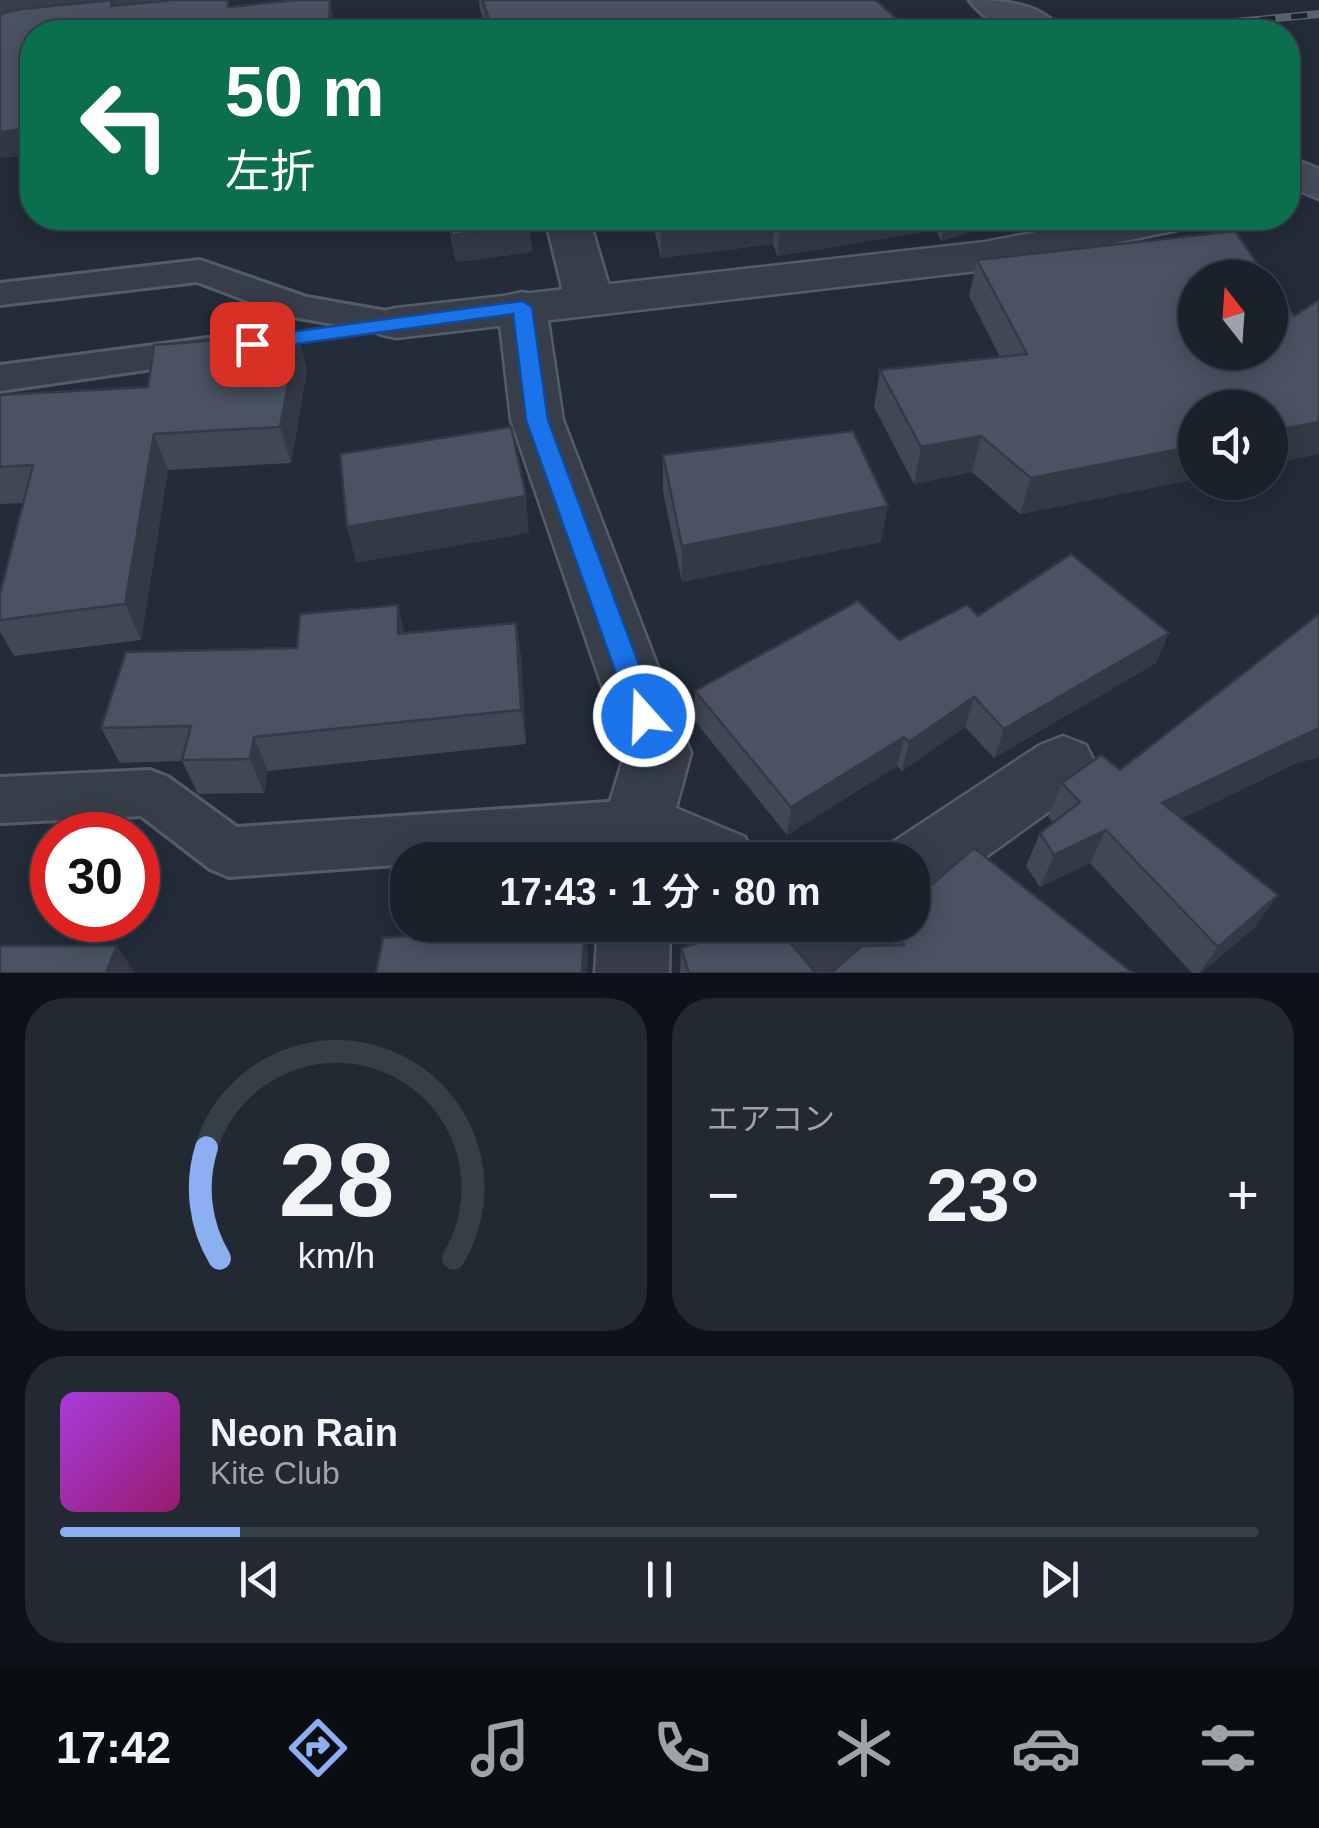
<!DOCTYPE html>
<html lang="ja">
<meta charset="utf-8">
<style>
body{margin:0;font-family:Arial,"Noto Sans JP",sans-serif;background:#232933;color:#f1f3f6;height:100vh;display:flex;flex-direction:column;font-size:38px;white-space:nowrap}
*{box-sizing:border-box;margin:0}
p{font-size:32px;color:#9fa3a9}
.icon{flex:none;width:55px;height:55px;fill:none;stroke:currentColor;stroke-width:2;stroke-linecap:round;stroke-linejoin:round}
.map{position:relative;height:973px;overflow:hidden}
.drawer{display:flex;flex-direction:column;gap:25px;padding:25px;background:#0e1218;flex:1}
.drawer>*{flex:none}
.guide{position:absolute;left:20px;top:20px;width:1280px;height:210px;border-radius:40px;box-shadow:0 5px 25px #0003,0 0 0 2px #383e47;background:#0b6e4f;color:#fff;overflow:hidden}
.needle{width:65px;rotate:343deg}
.buttons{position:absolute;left:1178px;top:260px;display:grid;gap:20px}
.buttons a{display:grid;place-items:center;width:110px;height:110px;border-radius:50%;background:#1a212b;box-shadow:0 5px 25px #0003,0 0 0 2px #383e47;font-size:50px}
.speed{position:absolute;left:30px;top:812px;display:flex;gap:20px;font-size:50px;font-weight:700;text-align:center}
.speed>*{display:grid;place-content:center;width:130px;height:130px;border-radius:50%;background:#1a212b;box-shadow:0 5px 25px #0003,0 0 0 2px #383e47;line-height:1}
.speed .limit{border:15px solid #d22;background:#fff;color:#111}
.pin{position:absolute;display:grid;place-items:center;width:85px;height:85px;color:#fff;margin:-42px;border-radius:20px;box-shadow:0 5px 15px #0006}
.me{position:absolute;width:110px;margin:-55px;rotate:340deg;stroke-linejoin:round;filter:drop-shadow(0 0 8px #0008)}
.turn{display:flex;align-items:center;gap:35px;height:210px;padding:0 40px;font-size:45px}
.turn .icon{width:130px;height:130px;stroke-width:2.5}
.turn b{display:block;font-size:70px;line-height:85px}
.big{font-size:75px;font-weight:600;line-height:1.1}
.drawer .tile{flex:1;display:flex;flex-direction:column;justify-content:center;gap:15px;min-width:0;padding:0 35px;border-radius:40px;background:#232933}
.drawer .dial{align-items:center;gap:0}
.dial svg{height:260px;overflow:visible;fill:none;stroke:#383e47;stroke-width:7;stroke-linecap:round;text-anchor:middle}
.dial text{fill:#f1f3f6;stroke:none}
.song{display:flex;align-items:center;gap:30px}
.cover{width:120px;height:120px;border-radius:15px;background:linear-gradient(135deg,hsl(280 70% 55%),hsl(320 70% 35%))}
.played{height:10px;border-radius:5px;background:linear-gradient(90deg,#8caff1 15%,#383e47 15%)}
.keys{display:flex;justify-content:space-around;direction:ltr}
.heat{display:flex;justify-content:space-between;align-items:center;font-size:55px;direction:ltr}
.drawer .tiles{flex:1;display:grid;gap:25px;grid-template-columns:1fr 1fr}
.tile:last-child{grid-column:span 2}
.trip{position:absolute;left:390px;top:842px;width:540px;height:100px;border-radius:40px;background:#1a212b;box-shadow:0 5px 25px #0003,0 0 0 2px #383e47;font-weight:600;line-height:100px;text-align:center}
.menu{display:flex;height:160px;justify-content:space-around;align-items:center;background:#0a0d11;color:#9fa3a9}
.menu .icon{width:70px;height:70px}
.menu .current{color:#8caff1}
.menu b{font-size:45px;color:#f1f3f6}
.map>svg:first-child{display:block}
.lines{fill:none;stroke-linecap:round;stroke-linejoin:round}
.service-casing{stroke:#555c67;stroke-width:6}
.minor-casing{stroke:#555c67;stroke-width:5}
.tertiary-casing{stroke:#555c67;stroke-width:5}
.secondary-casing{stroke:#555c67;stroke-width:5}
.service{fill:#373e4a;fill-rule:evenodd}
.minor{fill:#373e4a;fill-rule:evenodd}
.tertiary{fill:#373e4a;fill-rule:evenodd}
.secondary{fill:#454d5c;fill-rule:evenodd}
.rail-casing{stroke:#596270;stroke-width:8}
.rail{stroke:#1c232e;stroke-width:5;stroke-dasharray:16;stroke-linecap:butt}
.wall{fill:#404755}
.shaded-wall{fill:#343a45}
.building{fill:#4a5363;stroke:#343a45;stroke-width:2.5}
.route{fill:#1a73e8;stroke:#114b97;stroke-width:2.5}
</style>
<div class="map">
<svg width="1319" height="973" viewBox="0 0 1319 973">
<rect width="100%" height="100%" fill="#232c39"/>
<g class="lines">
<defs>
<g id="service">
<polygon points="200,260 307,297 409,315 415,323 409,331 396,335 287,316 197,282 0,305 0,283"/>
<polygon points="208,338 222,341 227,350 222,359 0,391 0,365"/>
<polygon points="150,770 168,777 237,827 637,800 656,807 664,824 656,841 637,848 465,860 408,860 408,864 229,877 210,869 141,816 0,823 0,777"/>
</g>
<g id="minor">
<polygon points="0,0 156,0 150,7 138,11 0,19"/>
<polygon points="545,218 589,218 613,300 606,310 589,315 572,310 565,300"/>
<polygon points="522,292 539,296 546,307 563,420 691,753 676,808 745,837 755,860 644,860 613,846 603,824 625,753 511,420 498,307 505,296"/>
<polygon points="1063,736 1086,745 1096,765 1086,785 937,892 912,901 912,860 881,860 887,846 1040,745"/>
<polygon points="598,925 670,925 669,973 595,973"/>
<polygon points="780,925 863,925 881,947 892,973 808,973 790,950"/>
</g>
<polygon id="tertiary" points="1109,218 1195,218 1189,227 1173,231 985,270 396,338 379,334 372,323 379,312 396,308 985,242"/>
<g id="secondary">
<path d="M969,0c33,0 73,2 94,32 -32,2 -73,-2 -94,-32z"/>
<polygon points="1288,156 1319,169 1319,199 1288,186"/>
</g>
</defs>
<use href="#service" class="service-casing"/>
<use href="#minor" class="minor-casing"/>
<use href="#tertiary" class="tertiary-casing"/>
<use href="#secondary" class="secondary-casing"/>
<use href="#service" class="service"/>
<use href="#minor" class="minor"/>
<use href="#tertiary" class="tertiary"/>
<use href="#secondary" class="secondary"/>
<defs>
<polyline id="rail" points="1132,32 1319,14"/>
</defs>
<use href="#rail" class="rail-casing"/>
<use href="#rail" class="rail"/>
</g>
<g class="wall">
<polygon points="479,0 876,0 911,32 488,32 480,10"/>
<polygon points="447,218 528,218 532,252 456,262"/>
<polygon points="651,218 1019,218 941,241 936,230 777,256 773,244 661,258"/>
<polygon points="977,260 1294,316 1319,300 1319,454 1020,514 972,472 914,484 874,407 880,370 1000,357 969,296"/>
<polygon points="298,334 307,370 291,463 168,470 141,640 14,656 0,632 0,594 23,503 0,504 0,395 148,387"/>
<polygon points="663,455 881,542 682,582 663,492"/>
<polygon points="978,616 1169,633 1156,663 994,758 965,727 902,771 897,766 787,835 694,720 695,691 899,640"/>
<polygon points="516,623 521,658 526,744 268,771 264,793 198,794 182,761 120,763 101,728 297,648 404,634"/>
<polygon points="1296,763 1181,819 1255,927 1201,973 1192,973 1090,863 1040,887 1026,866 1040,833 1054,823 1048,817 1062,783 1120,770"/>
<polygon points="892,925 912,925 1133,973 887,946"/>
<polygon points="681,948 816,973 680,973"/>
</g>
<g class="shaded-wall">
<polygon points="330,0 334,21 334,32 329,32"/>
<polygon points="32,128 32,155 0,158 0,132"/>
<polygon points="775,218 773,244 661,258 661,231"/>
<polygon points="850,218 938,218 936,230 777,256 780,229"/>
<polygon points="946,218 1019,218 941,241"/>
<polygon points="530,225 532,252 456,262 452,235"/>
<polygon points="298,334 307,370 291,463 280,427"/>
<polygon points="1319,422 1319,454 1270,464 1270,431"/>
<polygon points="154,434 168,470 141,640 125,604"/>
<polygon points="981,436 972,472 914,484 921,447"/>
<polygon points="1195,446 1195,479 1020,514 1031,478"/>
<polygon points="526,496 529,533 356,563 347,527"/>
<polygon points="888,506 881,542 682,582 682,546"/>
<polygon points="398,605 406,641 398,634"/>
<polygon points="516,623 521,658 526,744 521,710"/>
<polygon points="1169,633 1156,663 994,758 1004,729"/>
<polygon points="974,697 965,727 902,771 909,742"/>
<polygon points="1319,728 1319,758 1296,763 1144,837 1162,803"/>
<polygon points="254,737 268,771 264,793 250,759"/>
<polygon points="904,737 897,766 787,835 791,807"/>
<polygon points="1106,830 1090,863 1040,887 1054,855"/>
<polygon points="1278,895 1255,927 1201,973 1199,973 1218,947"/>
<polygon points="585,925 588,955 587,973 582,973"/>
<polygon points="117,946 135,973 106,973"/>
</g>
<g class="building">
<polygon points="112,0 111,6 173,0 228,0 228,7 297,0 330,0 329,32 32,32 32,128 0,132 0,14 21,9"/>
<polygon points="482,0 876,0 911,32 494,32"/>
<polygon points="449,218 528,218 530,225 452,235"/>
<polygon points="658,218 774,218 661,231"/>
<polygon points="775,218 850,218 780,229"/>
<polygon points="1235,231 1267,278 1195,278 1195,352 1270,352 1270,281 1294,316 1319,300 1319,422 1270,431 1270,408 1195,408 1195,446 1031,478 981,436 921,447 880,370 1027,354 977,260"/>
<polygon points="298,334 280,427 154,434 125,604 0,620 0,594 33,465 0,467 0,395 148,387 154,345"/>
<polygon points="511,427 526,496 347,527 340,454"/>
<polygon points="853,431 888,506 682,546 663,455"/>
<polygon points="1071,554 1169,633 1004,729 974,697 909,742 904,737 791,807 695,691 858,601 899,640 967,605 978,616"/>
<polygon points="398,605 398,634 516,623 521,710 254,737 250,759 182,760 191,726 101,728 126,652 297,648 300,614"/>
<polygon points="1319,614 1319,728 1162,803 1278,895 1218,947 1106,830 1054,855 1040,833 1080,802 1062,783 1101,755 1120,770"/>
<polygon points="974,848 1133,973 831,973 862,946 904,945 897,925 912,925 912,902"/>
<polygon points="571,925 585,925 582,973 376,973 383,938"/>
<polygon points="759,925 775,925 816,973 689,973 681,948"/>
<polygon points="0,946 117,946 106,973 0,973"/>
</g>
<polygon class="route" points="522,301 532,307 548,420 658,716 654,724 644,727 635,724 631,716 526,420 513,314 252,350 242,344 252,337"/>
</svg>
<div class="buttons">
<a><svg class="needle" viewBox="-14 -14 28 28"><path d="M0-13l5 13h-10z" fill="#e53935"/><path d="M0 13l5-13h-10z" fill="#9fa3a9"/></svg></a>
<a><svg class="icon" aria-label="sound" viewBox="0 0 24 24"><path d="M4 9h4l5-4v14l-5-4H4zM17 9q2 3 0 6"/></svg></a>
</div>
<div class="speed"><div class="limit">30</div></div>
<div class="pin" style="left:252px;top:344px;background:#d93025"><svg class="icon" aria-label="arrive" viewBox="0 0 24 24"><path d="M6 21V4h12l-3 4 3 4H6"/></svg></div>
<svg class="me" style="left:644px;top:716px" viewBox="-20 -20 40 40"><circle r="17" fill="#1a73e8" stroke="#fff" stroke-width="3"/><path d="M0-11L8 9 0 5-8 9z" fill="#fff"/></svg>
<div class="trip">17:43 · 1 分 · 80 m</div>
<div class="guide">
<div class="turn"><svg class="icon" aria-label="left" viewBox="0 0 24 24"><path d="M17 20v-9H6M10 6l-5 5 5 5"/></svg><div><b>50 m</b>左折</div></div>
</div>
</div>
<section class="drawer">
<div class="tiles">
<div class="tile dial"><svg viewBox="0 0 100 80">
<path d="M14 69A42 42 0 1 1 86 69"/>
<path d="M14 69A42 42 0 0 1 10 35" stroke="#8caff1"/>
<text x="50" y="56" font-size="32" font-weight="700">28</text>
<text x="50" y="72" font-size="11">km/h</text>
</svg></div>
<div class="tile"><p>エアコン</p>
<div class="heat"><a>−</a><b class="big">23°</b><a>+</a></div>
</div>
<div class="tile">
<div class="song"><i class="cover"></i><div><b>Neon Rain</b><p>Kite Club</p></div></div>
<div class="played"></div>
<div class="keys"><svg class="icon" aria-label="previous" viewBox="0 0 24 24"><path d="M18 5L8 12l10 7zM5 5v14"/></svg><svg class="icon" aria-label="pause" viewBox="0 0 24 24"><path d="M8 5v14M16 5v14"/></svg><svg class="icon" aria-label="next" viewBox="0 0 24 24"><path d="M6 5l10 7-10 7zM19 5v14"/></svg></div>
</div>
</div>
</section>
<nav class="menu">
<b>17:42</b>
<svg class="icon current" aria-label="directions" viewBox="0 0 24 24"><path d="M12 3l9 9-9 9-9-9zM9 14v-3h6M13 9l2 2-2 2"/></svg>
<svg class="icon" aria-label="music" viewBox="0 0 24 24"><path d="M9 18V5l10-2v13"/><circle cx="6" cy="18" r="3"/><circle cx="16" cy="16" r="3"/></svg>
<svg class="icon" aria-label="phone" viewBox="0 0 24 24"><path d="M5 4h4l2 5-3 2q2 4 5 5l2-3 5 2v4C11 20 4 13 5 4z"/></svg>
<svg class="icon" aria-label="climate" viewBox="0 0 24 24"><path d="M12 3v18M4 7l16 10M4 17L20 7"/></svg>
<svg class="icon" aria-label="car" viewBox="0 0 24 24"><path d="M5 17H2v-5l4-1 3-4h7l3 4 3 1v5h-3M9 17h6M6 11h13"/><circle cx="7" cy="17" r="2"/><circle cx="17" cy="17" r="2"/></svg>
<svg class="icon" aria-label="filters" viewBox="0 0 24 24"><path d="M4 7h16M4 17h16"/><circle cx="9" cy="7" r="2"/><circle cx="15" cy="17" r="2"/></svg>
</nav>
